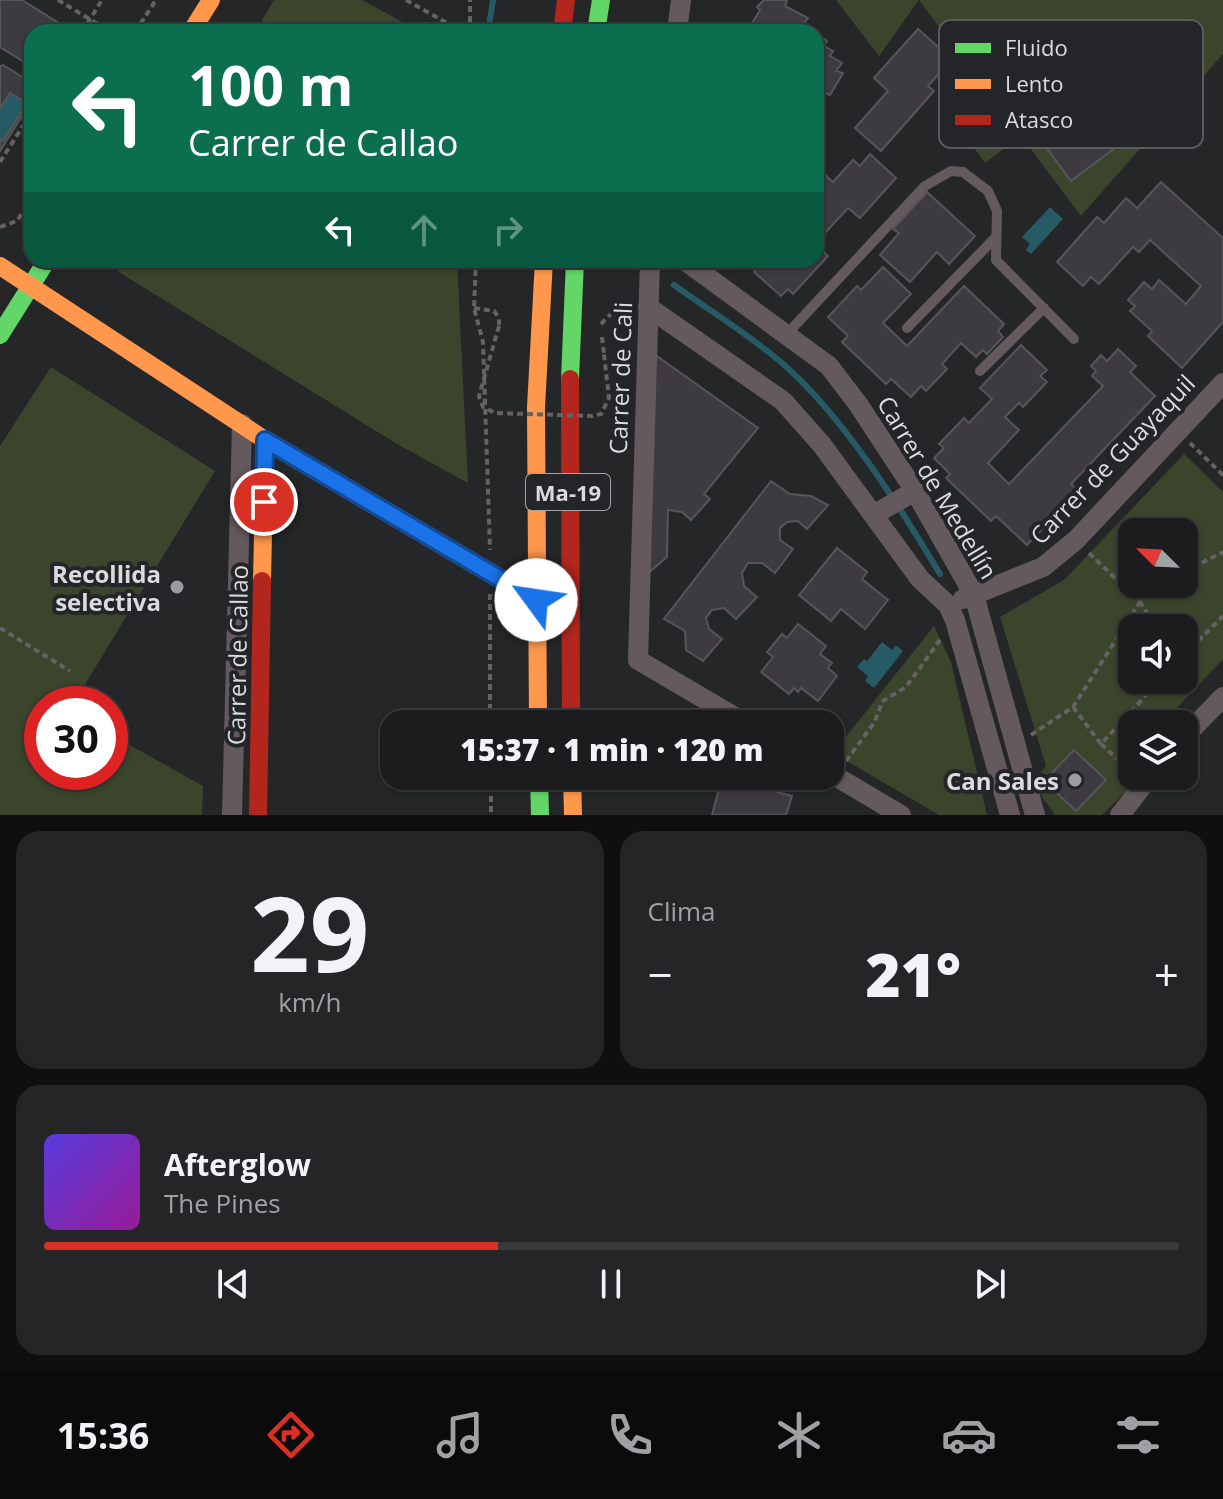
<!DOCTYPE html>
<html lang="es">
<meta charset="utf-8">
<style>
body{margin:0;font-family:"Open Sans",sans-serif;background:#252527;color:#f1f3f6;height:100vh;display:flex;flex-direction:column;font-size:30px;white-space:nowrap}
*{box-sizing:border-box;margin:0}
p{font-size:26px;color:#a0a1a4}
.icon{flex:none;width:44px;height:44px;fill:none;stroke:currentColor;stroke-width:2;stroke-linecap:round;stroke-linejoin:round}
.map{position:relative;height:815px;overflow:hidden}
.sheet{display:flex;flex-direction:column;gap:16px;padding:16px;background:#0f0f10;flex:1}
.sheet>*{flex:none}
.hud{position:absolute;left:24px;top:24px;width:800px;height:244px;border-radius:24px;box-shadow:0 2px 6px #0004,0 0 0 2px #3a3a3c;background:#0b6e4f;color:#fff;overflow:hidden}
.needle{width:52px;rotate:294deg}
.tools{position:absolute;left:1118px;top:518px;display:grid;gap:16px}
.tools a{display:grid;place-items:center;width:80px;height:80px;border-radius:16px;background:#1c1c1e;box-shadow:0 2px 6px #0004,0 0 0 2px #3a3a3c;font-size:40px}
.speed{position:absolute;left:24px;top:686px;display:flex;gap:16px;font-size:40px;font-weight:700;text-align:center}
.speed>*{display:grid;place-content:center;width:104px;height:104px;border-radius:50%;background:#1c1c1e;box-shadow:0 2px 6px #0004,0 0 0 2px #3a3a3c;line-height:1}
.speed .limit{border:12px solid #d22;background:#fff;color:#111}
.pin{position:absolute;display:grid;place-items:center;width:68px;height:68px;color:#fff;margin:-34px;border:4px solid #fff;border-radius:50%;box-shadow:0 2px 8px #0007}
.me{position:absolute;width:88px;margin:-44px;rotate:301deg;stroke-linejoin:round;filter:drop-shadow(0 0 6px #0008)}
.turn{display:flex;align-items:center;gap:28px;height:168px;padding:0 32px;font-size:36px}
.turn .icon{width:104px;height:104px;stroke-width:2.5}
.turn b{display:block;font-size:56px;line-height:68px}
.lanes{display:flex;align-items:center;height:76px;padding:0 32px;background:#0003;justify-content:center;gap:40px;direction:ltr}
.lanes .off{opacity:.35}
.big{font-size:60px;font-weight:800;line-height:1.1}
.sheet .card{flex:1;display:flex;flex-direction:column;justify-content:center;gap:12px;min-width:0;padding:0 28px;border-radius:24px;background:#252527}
.sheet .dial{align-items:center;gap:0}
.dial b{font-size:104px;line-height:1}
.song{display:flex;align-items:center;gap:24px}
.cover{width:96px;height:96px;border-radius:12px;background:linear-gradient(135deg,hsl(250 70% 55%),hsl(300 70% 35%))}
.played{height:8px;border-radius:4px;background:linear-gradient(90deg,#d93025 40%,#3a3a3c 40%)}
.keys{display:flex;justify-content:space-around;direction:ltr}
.heat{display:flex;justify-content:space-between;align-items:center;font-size:44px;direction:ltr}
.sheet .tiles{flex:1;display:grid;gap:16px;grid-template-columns:1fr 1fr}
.card:last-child{grid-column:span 2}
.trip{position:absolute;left:380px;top:710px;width:464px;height:80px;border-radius:24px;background:#1c1c1e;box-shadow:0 2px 6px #0004,0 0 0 2px #3a3a3c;font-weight:800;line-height:80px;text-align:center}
.dock{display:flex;height:128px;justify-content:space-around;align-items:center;background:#0b0b0c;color:#a0a1a4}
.dock .icon{width:56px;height:56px}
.dock .active{color:#d93025}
.dock b{font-size:36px;color:#f1f3f6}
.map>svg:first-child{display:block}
.green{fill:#3b452b;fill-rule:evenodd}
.water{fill:#265b66}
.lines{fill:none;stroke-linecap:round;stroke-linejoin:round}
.stream{stroke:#265b66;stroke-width:6}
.building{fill:#3e3a41;stroke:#565658;stroke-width:2}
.path{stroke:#666264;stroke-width:4;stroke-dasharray:6 4;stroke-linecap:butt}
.lane{stroke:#64595d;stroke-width:10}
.street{stroke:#64595d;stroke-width:20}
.fast{stroke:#63d668;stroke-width:18}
.slow{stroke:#ff974d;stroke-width:18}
.jam{stroke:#b3261e;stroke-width:18}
.path-bridge{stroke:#666264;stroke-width:4;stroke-dasharray:6 4;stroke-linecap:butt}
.route-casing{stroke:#114b97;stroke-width:20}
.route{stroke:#1a73e8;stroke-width:14}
.poi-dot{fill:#9b9c9e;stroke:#242529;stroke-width:3}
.labels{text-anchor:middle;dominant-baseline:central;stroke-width:8;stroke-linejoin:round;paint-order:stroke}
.shield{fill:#242529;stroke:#a4a4a8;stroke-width:2}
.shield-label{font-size:22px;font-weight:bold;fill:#dbdbde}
.street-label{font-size:24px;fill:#dbdbde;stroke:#242529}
.poi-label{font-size:24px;font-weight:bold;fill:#dbdbde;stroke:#242529;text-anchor:end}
.key{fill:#242529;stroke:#5b5c5f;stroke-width:2}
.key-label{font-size:22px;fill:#dbdbde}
</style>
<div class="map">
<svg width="1223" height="815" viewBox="0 0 1223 815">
<rect width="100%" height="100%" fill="#252628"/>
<g class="green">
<polygon points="274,0 362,0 421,32 255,32"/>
<polygon points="836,0 919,0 879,56"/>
<polygon points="919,0 1223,0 1223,54 1081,216"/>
<polygon points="974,95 1010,144 985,163 949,114"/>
<polygon points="113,260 457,260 468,483 397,444 109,266"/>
<polygon points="51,367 215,471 73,704 42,704 42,772 110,772 110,734 203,786 202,815 0,815 0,446"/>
<path d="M1184,454l39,38v167l-61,65h-30v52h7l-1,3 -36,36h-47l-23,-32 14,-17 -46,-149 64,-37zM1132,532h52v52h-52zM1132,628h52v52h-52z"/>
<polygon points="934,626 951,662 987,815 939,815 833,753"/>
</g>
<g class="water">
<polygon points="10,93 27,103 3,141 0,139 0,109"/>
<polygon points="1050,207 1063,219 1031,254 1026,250 1030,244 1022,237"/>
<polygon points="882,642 892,650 896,645 903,651 874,688 865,681 868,676 857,667 864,659 867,661"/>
</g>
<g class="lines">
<g class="stream">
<polyline points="488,32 493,0"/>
<path d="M674,285c36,26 76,50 109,79 59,51 117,143 157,210"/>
</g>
</g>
<g class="building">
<polygon points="0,0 22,0 73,32 32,32 32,67 0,47"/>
<polygon points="764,0 787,0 785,6 808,18 803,25 814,32 747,32 760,10 757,7"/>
<polygon points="918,29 952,59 928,86 934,91 881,151 855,128 888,91 874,78"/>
<polygon points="816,33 827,41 824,46 833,51 830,56 842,63 836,71 843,73 830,95 820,91 816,95"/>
<polygon points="3,65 32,83 32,100 0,151 0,139 3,141 27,103 10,93 0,109 0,66"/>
<polygon points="1029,82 1074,143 1123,106 1140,129 1071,181 1009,97"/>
<polygon points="870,154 896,178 860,218 848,208 816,243 816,180 823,173 833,182 853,160 860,166"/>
<polygon points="1161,182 1223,238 1223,322 1182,368 1148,336 1152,331 1130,311 1135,306 1128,300 1144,282 1152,289 1159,280 1186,304 1201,286 1150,240 1139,252 1133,247 1099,284 1091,277 1083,286 1057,262 1097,217 1104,223 1126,198 1137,208"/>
<polygon points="927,192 975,236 949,264 937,252 910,282 880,255 899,233 893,229"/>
<polygon points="816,245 828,256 793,294 788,289 781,296 754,272 765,260 816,260"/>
<polygon points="883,267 911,294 883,323 907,346 964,286 1004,324 998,331 1003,337 987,354 983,350 976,357 961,343 942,364 947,369 926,391 921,386 911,397 891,379 886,384 842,342 848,336 828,317 857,286 861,290"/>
<polygon points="1021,345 1047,370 1040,376 1047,382 1023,407 1019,403 1005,417 1019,430 988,463 1009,484 1103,386 1092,376 1096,371 1091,366 1101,355 1107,361 1118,349 1136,366 1130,372 1155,396 1071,484 1079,491 1027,545 996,516 991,521 946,478 950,474 934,458 944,448 939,444 964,418 969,423 992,399 980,388"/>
<polygon points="654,354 758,428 704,494 710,499 691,520 682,512 668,510 667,557 647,574"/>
<polygon points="771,481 790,494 811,496 828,505 807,529 798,521 787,522 780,528 780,540 793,549 775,573 762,563 748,563 742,573 744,586 757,597 736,619 724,608 712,610 706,618 709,629 722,639 703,661 686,650 685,631 664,619"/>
<polygon points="837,548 867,572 862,579 888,600 865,629 841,609 831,621 799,595"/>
<polygon points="798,624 826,646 820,654 832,663 828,668 837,676 818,701 801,688 798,692 794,688 789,694 761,672 773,657 767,652 782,634 787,638"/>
<polygon points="1074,750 1106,780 1076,811 1044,781"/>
<polygon points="715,776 766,776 762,788 792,796 786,815 712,815 719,789 712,787"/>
</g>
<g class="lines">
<g class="path">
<polyline points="58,0 111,32"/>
<polyline points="406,0 463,32"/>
<polyline points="82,32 102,0"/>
<polyline points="135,32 156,0"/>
<polyline points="470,32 470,0"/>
<polyline points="0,162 32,112"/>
<polyline points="0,227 17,221 32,198"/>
<polyline points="476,260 474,308 483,342 490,550"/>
<polyline points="474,308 494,311 499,318 499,326"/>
<polyline points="601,324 620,305 629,306"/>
<polyline points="602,337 604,354"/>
<polyline points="1190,443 1223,475"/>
<polyline points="1089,553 1140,602 1157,628"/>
<polyline points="1184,572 1223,552"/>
<polyline points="490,594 490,724"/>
<polyline points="0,628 70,671"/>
<polyline points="1184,655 1223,616"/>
<polyline points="1073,707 1101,744 1160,680"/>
<polyline points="1031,735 1073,707 1140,602 1164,584"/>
<polyline points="1101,744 1129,770"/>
<polyline points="846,761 874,723 883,701 906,687 940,640"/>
<polyline points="491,776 491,815"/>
</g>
<g class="lane">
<polyline points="907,328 995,238"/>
<polyline points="786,335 925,186 951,171 963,172 988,191 997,211 996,260 1074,339"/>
<polyline points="980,371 1044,308"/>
</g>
<g class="street">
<polyline points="677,32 681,0"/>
<polyline points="650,260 638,660 747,724"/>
<polyline points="684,260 829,366 858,404 915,491 974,595 1035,815"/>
<polyline points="648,307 783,401 822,445 920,579 948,605 955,620 1010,815"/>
<polyline points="265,440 536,600"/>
<polyline points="875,514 915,491"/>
<polyline points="963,599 1043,567 1076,540 1223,383"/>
<polyline points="1184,737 1223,697"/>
<polyline points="830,773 901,815"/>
<polyline points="232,815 242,424"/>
<polyline points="1120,815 1150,776"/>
</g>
<g class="fast">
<polyline points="596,32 601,0"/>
<polyline points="0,335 47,260"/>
<polyline points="570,379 575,260"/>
<polyline points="539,776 540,815"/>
</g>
<g class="slow">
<polyline points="191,32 211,0"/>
<polyline points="0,266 265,440 262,581"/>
<polyline points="538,724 536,407 544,260"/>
<polyline points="572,776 573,815"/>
</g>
<g class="jam">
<polyline points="562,32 566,0"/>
<polyline points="570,379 571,724"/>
<polyline points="258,815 262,581"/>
</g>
<polyline class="path-bridge" points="499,326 479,396 483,407 495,413 592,416 601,414 609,398 604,354"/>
</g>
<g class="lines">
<defs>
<polyline id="route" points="264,502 265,440 536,600"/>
</defs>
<use href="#route" class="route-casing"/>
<use href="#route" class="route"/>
</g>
<g class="poi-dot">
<circle cx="177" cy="587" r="8"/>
<circle cx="1075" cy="780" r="8"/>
</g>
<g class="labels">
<rect class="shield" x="526" y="474" width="84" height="36" rx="6"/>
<g class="shield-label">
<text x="568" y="492">Ma-19</text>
</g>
<g class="street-label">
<text transform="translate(620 378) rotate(-88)">Carrer de Cali</text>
<text transform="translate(1112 459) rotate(-46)">Carrer de Guayaquil</text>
<text transform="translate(938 487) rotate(59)">Carrer de Medellín</text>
<text transform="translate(237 655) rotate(-89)">Carrer de Callao</text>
</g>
<g class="poi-label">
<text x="161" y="573">Recollida<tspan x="161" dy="28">selectiva</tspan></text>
<text x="1059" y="780">Can Sales</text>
</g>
</g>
<rect x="939" y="20" width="264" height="128" rx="12" class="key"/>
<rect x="955" y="43" width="36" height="10" fill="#63d668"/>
<rect x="955" y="79" width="36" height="10" fill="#ff974d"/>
<rect x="955" y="115" width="36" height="10" fill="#b3261e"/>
<g class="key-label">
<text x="1005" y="56">Fluido</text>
<text x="1005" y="92">Lento</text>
<text x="1005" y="128">Atasco</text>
</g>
</svg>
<div class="tools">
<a><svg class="needle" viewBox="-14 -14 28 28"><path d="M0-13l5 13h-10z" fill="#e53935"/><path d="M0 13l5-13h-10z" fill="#a0a1a4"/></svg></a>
<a><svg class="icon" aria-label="sound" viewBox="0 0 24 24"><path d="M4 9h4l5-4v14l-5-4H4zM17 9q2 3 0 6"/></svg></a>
<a><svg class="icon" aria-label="layers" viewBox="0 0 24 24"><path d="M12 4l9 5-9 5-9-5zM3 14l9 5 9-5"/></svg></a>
</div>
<div class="speed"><div class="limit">30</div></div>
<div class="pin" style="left:264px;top:502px;background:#d93025"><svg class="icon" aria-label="arrive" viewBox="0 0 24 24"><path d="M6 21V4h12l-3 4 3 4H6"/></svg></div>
<svg class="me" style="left:536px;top:600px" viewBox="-20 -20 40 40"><circle r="19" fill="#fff"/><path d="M0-13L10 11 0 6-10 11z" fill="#1a73e8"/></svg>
<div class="trip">15:37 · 1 min · 120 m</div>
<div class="hud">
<div class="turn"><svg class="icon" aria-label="left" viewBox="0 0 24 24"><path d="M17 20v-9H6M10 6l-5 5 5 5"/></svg><div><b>100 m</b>Carrer de Callao</div></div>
<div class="lanes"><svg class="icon" aria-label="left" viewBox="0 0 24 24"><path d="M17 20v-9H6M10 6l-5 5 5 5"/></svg><svg class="icon off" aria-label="ahead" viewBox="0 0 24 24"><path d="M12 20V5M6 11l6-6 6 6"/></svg><svg class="icon off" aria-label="right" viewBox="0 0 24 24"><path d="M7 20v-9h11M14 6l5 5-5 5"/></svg></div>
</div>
</div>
<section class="sheet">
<div class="tiles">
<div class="card dial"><b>29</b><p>km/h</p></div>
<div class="card"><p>Clima</p>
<div class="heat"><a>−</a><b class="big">21°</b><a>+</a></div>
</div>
<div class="card">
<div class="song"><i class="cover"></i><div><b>Afterglow</b><p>The Pines</p></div></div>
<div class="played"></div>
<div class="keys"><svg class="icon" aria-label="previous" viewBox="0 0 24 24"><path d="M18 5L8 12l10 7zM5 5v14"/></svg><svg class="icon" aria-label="pause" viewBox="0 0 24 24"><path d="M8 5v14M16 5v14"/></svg><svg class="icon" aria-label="next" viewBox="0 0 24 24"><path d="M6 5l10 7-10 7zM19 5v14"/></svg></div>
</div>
</div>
</section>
<nav class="dock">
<b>15:36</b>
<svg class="icon active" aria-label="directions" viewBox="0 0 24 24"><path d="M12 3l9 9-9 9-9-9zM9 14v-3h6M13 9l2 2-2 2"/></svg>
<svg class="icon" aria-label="music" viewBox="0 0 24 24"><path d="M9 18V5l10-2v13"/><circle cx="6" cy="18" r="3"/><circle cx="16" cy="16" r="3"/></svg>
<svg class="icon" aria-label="phone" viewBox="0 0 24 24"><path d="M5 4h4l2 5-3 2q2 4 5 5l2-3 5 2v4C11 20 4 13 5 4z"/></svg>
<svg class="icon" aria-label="climate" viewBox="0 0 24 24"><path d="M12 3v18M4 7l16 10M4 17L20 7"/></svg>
<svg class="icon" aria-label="car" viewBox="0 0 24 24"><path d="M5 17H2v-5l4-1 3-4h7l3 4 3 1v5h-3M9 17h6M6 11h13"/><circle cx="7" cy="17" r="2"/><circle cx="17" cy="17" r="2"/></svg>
<svg class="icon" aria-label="filters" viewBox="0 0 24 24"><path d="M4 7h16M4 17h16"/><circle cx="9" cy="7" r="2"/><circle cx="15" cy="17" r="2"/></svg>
</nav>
